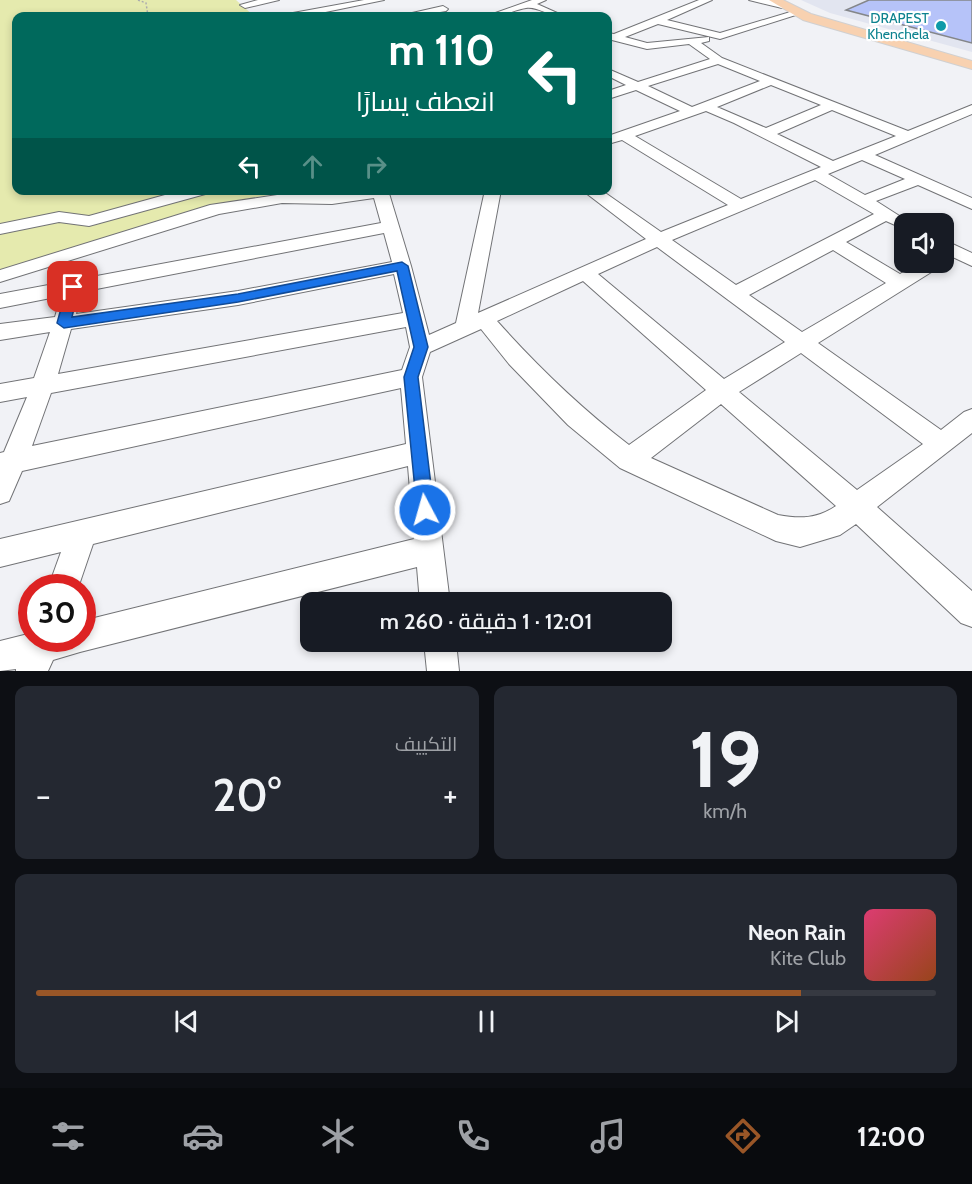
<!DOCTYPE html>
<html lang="ar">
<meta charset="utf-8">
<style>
body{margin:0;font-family:Cabin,Cairo,sans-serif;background:#242831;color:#f1f3f6;direction:rtl;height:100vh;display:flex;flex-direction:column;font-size:22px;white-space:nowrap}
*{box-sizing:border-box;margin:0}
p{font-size:20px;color:#9ea1a6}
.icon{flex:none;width:33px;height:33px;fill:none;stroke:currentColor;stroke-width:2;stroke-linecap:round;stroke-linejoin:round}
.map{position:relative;height:671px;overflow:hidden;direction:ltr}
.panel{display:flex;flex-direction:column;gap:15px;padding:15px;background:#0d0f14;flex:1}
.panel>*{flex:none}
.hud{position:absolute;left:12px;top:12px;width:600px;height:183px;border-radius:12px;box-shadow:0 3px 9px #0003;direction:rtl;background:#00695c;color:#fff;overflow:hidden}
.controls{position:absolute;left:894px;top:213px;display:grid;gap:12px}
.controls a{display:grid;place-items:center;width:60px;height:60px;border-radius:12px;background:#171b24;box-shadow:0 3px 9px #0003;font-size:30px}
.speed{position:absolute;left:18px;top:574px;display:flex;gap:12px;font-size:30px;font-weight:700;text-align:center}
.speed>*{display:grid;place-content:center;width:78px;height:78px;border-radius:50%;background:#171b24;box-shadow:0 3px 9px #0003;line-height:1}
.speed .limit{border:9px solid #d22;background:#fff;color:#111}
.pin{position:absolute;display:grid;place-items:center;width:51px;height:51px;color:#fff;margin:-26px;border-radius:12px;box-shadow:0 3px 9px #0006}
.me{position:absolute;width:66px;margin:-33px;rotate:354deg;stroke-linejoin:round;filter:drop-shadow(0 0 4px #0008)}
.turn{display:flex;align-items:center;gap:21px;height:126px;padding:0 18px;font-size:27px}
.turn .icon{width:78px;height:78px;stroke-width:2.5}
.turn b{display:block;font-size:42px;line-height:51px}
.lanes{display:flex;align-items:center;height:57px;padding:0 18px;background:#0003;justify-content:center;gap:30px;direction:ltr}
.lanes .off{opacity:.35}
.big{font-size:45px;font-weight:600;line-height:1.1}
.panel .card{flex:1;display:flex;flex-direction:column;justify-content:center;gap:9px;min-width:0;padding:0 21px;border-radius:12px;background:#242831}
.panel .dial{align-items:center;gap:0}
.dial b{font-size:78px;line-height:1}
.song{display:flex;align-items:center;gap:18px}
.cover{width:72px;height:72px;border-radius:9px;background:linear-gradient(135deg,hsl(340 70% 55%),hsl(20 70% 35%))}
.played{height:6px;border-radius:3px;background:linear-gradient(90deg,#995627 85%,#363941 85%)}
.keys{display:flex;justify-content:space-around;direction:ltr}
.heat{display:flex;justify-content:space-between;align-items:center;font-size:33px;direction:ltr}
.panel .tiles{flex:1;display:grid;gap:15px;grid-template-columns:1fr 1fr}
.card:last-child{grid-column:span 2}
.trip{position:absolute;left:300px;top:592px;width:372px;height:60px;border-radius:12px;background:#171b24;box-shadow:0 3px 9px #0003;font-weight:600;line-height:60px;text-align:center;direction:rtl}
.menu{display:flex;height:96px;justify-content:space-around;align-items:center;background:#090b0e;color:#9ea1a6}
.menu .icon{width:42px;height:42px}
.menu .on{color:#995627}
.menu b{font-size:27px;color:#f1f3f6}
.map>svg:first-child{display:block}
.built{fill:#e2e5f0}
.green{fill:#e5eaae}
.building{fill:#b6c3f9;stroke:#848689;stroke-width:1.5}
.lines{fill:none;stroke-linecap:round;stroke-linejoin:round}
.minor-casing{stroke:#727376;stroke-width:2}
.major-casing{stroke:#d0d0d1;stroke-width:2}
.path{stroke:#aaaaae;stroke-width:1.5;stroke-dasharray:2 2;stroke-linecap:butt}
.minor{fill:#fff;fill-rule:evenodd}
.major{fill:#f8d1b0;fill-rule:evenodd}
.route{fill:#1a73e8;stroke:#114b97;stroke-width:1.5}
.culture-dot{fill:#0f9aa8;stroke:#fff;stroke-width:2}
.labels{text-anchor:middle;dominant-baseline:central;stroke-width:4.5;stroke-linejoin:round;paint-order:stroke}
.far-culture-label{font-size:14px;fill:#0d838f;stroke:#fff;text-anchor:end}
</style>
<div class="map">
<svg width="972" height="671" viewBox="0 0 972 671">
<rect width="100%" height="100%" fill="#f1f2f6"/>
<polygon class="built" points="801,0 972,0 972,52 830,13"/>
<polygon class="green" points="0,0 236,0 254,16 16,16 16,190 294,191 221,203 0,272"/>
<polygon class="building" points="869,0 972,0 972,43 846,10"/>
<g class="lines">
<defs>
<g id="minor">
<polygon points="258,0 279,0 245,8 240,5"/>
<polygon points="364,0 384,0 306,16 288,16 293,13"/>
<path d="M532,0h14l-9,4 27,12c-14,1 -27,-10 -38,-8 -14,2 -24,10 -39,8z"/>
<path d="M699,0h13l-45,20 53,13 77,-23 5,3 -82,26 -62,-15 -33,13 22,6 62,-6v4l-8,2 21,15 186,73 64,-26v9l-97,41 97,43v11l-54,-24 -42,16 36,23h-8v5l-18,-8 -40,21 54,32 20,-12h23l-2,4 -123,77 123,87 23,-18 8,-3v24l-95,74 95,84v36l-11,-4 -105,-99 -16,11 -40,12 -24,-6 -156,-73 -52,-43 -59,-61 -28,-35 -51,23 -8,25 28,226h-30l-3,-36 -337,85 -27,8 -5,11h-32v-2l-16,2v-30l32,-8v6h50v-18l332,-82 -6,-73 -315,78 -15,44h-30l13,-36 -61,15v-28l406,-95 -5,-56 -379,83 -13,30 -9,3v-51l4,-1 23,-55 -27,5v-18l34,-6 16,-46 -50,8v-16l55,-7 6,-21 -61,12v-14l381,-71 -7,-25 -42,6 -50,-1 -63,11 -219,68v-12l210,-65 87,-13v-2l35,4 25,-4h31l23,76 18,69 27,-12 29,-133h16l-23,123 168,-74 -64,-49h19l60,42 67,-27 -106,-65 -14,4v-8l72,-25 -44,-21 -28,9v-8l18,-6 -18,-9v-7l30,13 72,-23 -21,-15 -42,5 -39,-10v-6l6,1zM718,64l42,17 -68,26 -44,-21zM771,85l50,20 -55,23 -49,-21zM832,110l64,26 -63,25 -56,-27zM706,111l28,12 87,44 -80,32 -106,-63zM862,160l43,19 -40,16 -37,-21zM815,180l59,34 -138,71 -64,-45zM384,233l8,29 -154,29 -162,23 5,-22zM657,247l128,95 -61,37 -126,-105zM833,250l53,33 -84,49 -53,-37zM394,274l9,39 -345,61 13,-45 167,-24zM583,281l123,109 -77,55c-48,-37 -91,-78 -132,-124zM406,327l4,20 -8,23 -370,76 19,-53zM801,353l122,91 -66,46 -118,-98zM721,404l115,102c-19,13 -36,13 -58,9l-127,-57z"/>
<polygon points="749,0 770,0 787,5 782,8"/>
<polygon points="443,6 448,9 446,11 417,16 399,16"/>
<polygon points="183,190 211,190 209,193 89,226 59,222 0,234 0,224 59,212 89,216"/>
<polygon points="944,240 972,253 972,266 944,253"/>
<polygon points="424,642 456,642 459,671 427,671"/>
</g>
<polygon id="major" points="769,0 783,0 811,14 972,61 972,69 803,20"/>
</defs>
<use href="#minor" class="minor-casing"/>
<use href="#major" class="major-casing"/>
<polyline class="path" points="138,0 146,3 148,16"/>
<use href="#minor" class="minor"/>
<use href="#major" class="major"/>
</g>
<polygon class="route" points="402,262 408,266 428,347 418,377 434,510 432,516 425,519 419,516 417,510 404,377 414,347 397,271 238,302 64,328 57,323 67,287 73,283 79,287 72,317 238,294"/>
<circle class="culture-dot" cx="941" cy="26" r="6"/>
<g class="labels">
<g class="far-culture-label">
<text x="929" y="18">DRAPEST<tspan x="929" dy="16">Khenchela</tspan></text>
</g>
</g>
</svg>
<div class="controls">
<a><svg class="icon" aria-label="sound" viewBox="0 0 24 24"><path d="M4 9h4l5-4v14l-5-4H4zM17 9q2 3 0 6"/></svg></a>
</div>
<div class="speed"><div class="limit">30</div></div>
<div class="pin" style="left:73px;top:287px;background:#d93025"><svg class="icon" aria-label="arrive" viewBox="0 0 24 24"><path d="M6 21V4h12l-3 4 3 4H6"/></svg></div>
<svg class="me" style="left:425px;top:510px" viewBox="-20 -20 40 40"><circle r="17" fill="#1a73e8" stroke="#fff" stroke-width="3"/><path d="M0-11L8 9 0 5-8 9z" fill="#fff"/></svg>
<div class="trip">12:01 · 1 دقيقة · 260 m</div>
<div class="hud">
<div class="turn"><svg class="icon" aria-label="left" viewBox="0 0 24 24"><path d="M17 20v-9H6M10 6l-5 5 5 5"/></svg><div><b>110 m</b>انعطف يسارًا</div></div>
<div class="lanes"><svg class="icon" aria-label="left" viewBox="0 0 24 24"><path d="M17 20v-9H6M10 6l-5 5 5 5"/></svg><svg class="icon off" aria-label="ahead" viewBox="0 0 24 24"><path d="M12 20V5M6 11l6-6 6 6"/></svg><svg class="icon off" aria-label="right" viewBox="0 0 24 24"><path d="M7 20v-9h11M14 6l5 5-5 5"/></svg></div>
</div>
</div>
<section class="panel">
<div class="tiles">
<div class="card dial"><b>19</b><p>km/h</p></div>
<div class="card"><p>التكييف</p>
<div class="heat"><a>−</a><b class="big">20°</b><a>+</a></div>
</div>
<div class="card">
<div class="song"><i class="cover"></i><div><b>Neon Rain</b><p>Kite Club</p></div></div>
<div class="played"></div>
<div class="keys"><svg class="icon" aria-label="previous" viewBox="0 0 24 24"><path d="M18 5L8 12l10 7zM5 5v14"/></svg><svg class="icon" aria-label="pause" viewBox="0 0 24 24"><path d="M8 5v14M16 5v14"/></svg><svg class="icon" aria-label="next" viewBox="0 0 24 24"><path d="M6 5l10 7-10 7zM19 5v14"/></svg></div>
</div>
</div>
</section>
<nav class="menu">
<b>12:00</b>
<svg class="icon on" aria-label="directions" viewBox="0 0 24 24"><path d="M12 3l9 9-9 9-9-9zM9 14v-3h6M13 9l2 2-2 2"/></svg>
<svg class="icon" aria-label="music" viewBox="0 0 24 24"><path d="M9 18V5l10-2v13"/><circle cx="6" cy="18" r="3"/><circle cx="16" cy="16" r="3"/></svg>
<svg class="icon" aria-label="phone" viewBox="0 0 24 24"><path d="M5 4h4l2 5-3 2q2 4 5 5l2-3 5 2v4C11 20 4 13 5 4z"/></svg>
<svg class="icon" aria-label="climate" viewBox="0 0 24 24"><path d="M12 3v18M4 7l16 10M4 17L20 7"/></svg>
<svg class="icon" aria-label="car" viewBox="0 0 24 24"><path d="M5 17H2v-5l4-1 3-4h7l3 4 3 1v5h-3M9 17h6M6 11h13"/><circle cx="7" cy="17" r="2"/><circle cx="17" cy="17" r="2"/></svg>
<svg class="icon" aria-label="filters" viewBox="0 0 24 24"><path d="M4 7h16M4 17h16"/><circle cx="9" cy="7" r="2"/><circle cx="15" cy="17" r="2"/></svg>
</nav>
